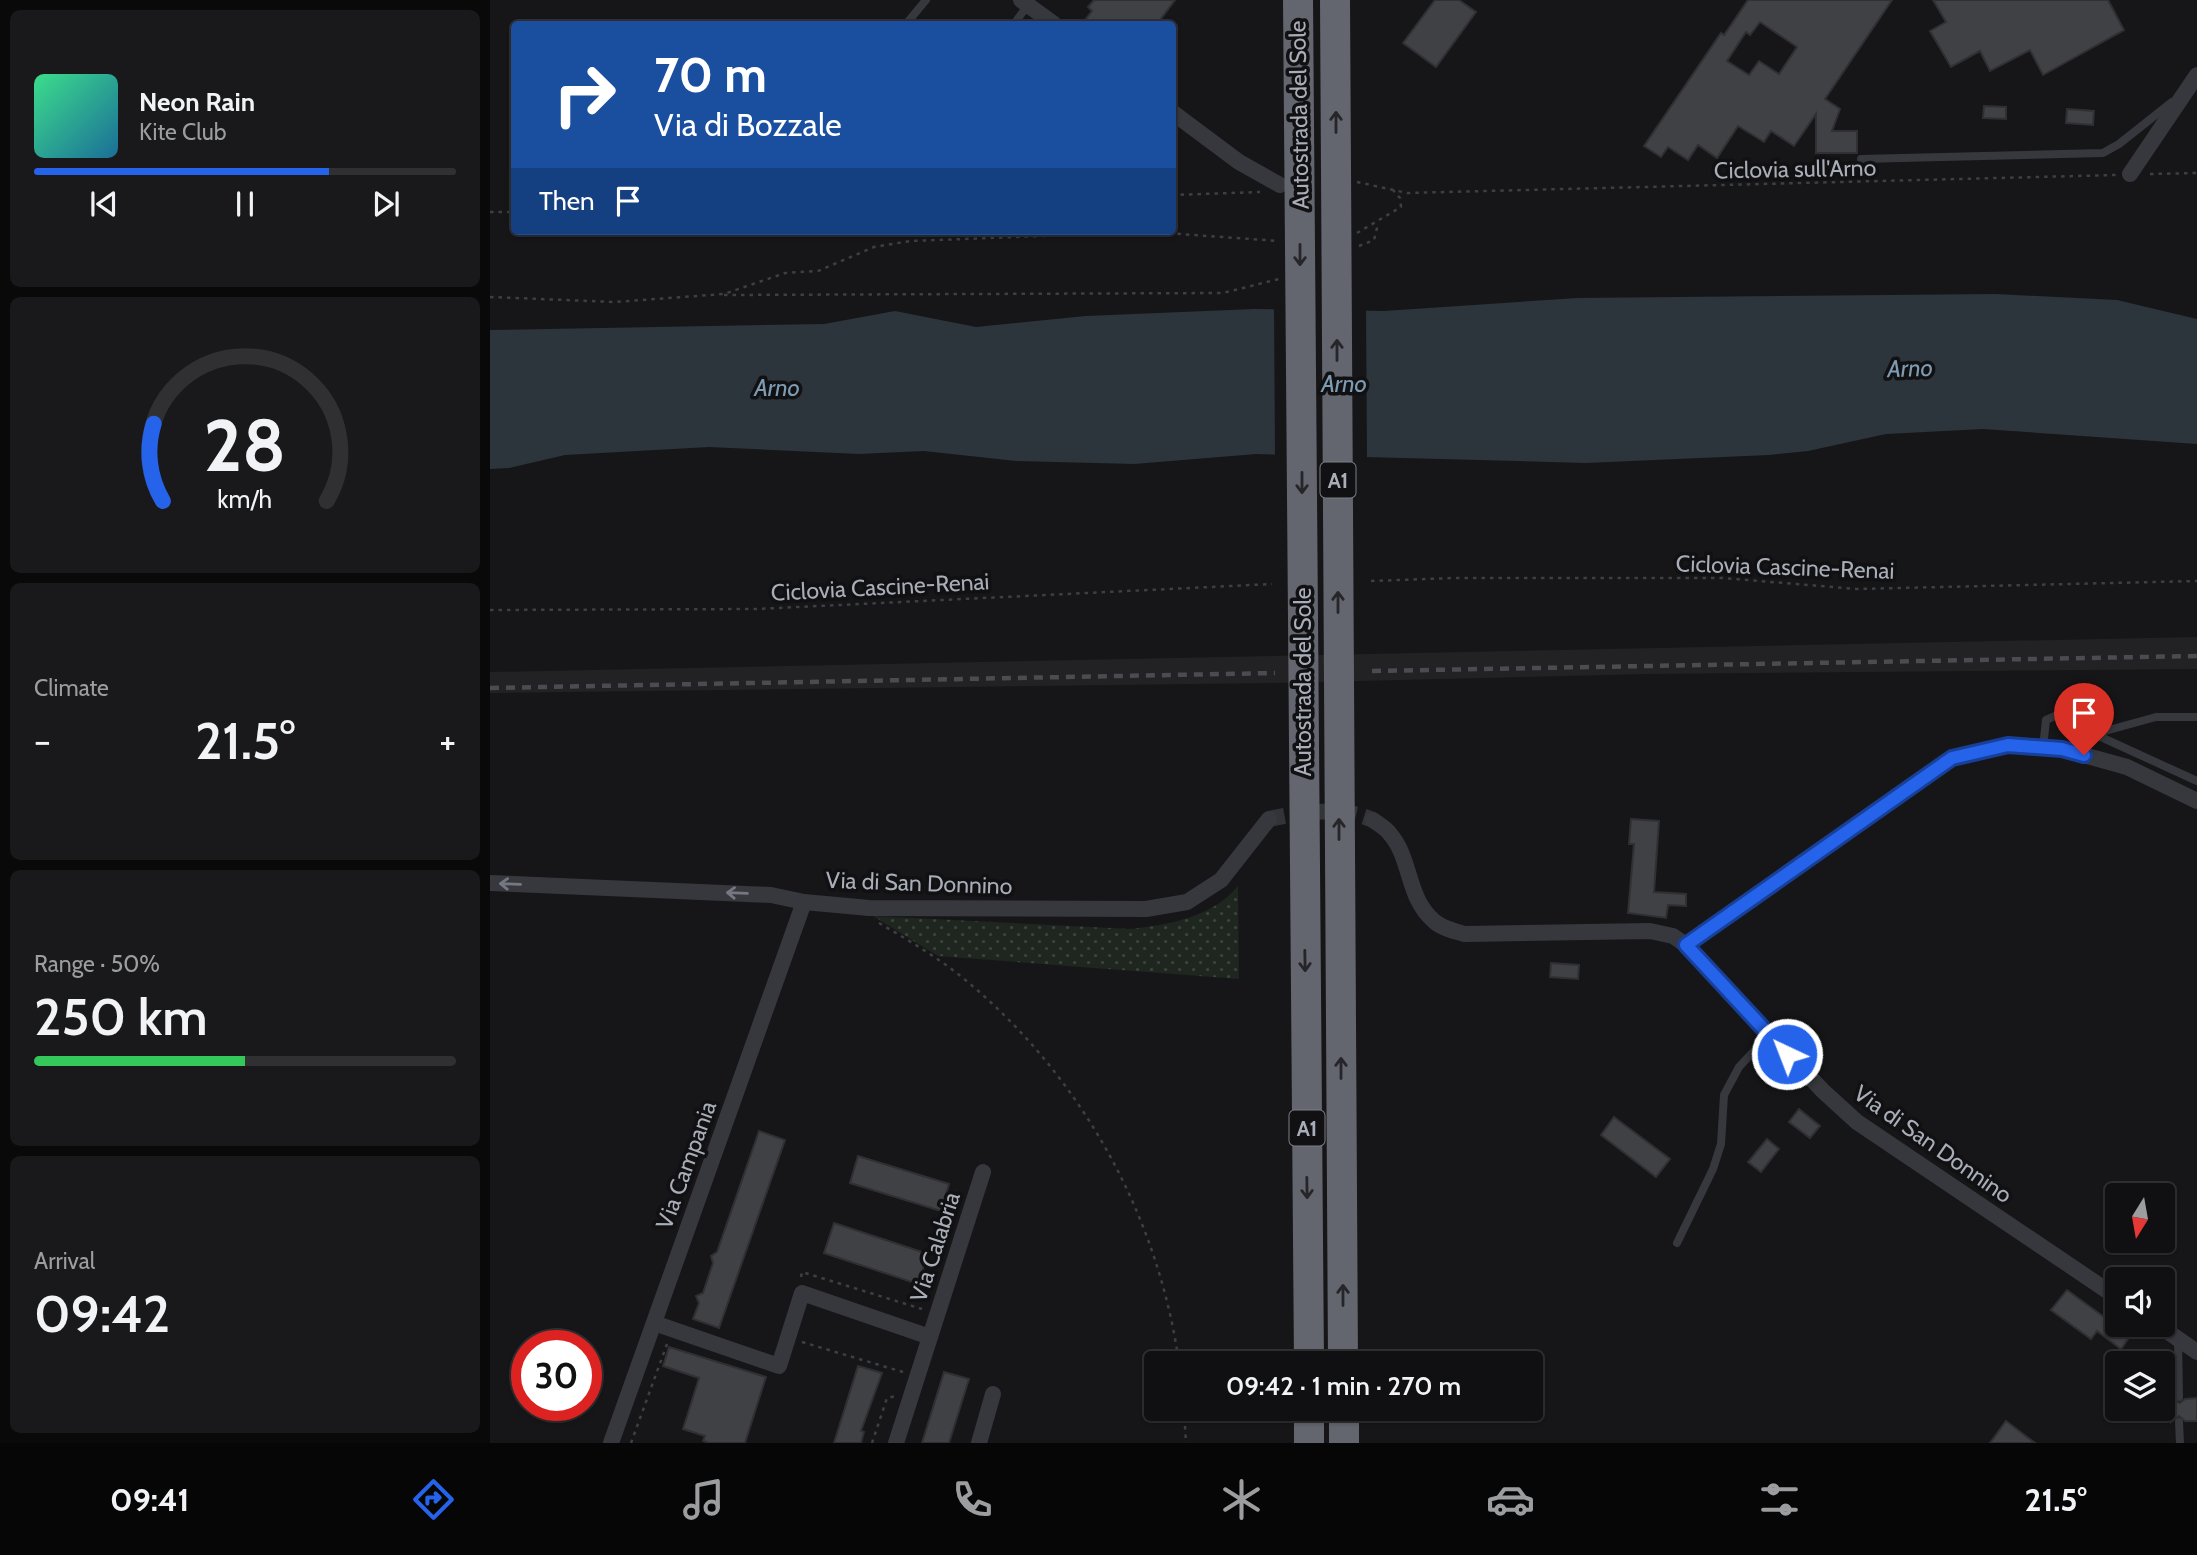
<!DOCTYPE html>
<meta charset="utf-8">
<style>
body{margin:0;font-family:Cabin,sans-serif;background:#19191b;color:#f1f3f6;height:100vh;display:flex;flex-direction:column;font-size:26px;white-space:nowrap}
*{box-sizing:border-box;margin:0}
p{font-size:23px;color:#9c9d9f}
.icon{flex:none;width:38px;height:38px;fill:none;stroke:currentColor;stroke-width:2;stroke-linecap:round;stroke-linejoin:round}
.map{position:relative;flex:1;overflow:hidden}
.sheet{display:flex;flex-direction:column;gap:10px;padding:10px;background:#09090a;width:490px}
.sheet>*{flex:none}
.top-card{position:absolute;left:21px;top:21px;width:665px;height:214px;border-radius:7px;box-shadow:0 2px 5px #0004,0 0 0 2px #303032;background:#1a4fa0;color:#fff;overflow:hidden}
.needle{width:46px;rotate:191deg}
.tools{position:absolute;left:1615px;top:1183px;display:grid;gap:14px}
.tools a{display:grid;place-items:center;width:70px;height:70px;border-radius:7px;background:#101012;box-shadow:0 2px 5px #0004,0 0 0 2px #303032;font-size:35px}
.speed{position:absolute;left:21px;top:1330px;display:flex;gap:14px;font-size:35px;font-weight:700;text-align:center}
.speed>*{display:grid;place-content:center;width:91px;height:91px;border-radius:50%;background:#101012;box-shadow:0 2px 5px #0004,0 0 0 2px #303032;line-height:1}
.speed .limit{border:10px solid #d22;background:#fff;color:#111}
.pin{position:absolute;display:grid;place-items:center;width:60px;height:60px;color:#fff;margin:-72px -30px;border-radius:50% 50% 50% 0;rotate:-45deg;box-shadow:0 0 7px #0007}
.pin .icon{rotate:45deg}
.me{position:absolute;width:77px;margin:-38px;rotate:317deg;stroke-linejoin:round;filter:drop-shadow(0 0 5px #0008)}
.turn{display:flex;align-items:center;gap:24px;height:147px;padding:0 28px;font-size:32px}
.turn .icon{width:91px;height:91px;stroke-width:2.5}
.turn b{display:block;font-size:49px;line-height:60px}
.then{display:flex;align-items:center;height:66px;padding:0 28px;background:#0003;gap:14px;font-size:26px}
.big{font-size:52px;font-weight:600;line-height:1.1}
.sheet .widget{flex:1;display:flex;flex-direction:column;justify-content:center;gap:10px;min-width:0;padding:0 24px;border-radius:10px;background:#19191b}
.sheet .dial{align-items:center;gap:0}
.dial svg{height:182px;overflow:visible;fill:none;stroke:#303032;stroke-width:7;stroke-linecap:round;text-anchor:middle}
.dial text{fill:#f1f3f6;stroke:none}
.song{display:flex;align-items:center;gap:21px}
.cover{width:84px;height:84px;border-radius:10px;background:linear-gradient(135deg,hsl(150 70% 55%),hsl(200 70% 35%))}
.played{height:7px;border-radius:4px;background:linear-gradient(90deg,#2563eb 70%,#303032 70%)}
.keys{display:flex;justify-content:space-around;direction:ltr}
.heat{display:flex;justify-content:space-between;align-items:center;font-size:38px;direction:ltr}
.charge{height:10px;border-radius:5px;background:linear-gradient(90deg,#34c759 50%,#303032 0)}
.trip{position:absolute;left:654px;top:1351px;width:399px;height:70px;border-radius:7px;background:#101012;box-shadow:0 2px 5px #0004,0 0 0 2px #303032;font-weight:600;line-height:70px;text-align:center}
.tabs{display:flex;height:112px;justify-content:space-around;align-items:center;background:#060607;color:#9c9d9f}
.tabs .icon{width:49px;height:49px}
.tabs .selected{color:#2563eb}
.tabs b{font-size:32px;color:#f1f3f6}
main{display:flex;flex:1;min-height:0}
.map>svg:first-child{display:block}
.built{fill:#222225}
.park{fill:url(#park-dots)}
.water{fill:#2c353c}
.pier{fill:#161618}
.building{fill:#404145;stroke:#303034;stroke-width:2;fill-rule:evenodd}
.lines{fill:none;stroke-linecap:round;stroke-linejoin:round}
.street-tunnel{stroke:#333438;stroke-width:16;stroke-dasharray:16 8;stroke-linecap:butt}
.path{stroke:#3d3f44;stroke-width:2.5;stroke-dasharray:3.5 5;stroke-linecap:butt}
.lane{stroke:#37383d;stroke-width:8}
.street{stroke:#37383d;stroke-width:16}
.highway{stroke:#63666e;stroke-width:30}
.rail{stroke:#4a4c52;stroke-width:4.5;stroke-dasharray:9 7;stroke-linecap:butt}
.oneway{stroke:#26262a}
.oneway2{stroke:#757881}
.route-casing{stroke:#184099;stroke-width:18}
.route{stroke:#2563eb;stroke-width:12}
.labels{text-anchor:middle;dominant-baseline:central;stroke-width:7;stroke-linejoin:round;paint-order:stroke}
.shield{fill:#111113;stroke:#7b7e86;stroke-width:2}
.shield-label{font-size:21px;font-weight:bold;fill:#a8adb8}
.street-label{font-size:23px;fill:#a8adb8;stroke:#111113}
.water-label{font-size:24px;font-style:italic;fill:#7f9bb3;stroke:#111113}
</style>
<main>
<section class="sheet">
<div class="widget">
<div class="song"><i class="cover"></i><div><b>Neon Rain</b><p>Kite Club</p></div></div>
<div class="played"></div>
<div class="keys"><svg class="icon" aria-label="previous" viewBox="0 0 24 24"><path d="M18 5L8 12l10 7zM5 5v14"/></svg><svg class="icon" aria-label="pause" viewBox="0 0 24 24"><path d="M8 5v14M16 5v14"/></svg><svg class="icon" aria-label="next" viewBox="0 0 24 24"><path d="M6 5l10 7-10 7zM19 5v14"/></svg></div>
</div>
<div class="widget dial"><svg viewBox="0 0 100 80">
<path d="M14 69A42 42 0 1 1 86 69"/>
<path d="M14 69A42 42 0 0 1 10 35" stroke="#2563eb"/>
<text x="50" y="56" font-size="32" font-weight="700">28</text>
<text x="50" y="72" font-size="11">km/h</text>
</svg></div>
<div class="widget"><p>Climate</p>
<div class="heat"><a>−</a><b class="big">21.5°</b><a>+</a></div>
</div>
<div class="widget"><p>Range · 50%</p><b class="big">250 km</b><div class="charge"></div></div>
<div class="widget"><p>Arrival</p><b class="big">09:42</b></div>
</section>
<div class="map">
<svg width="1707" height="1443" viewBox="0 0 1707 1443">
<defs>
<pattern id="park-dots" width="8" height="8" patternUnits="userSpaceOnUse" patternTransform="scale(1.75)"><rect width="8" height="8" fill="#1e261f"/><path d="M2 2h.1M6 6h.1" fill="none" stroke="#3c433d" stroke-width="1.8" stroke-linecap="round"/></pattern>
</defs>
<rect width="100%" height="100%" fill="#161618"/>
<polygon class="built" points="1707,637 1707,669 1158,674 785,683 0,693 0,672"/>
<path class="park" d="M748,886l1,93 -301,-23 -65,-40 257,13c38,-4 83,-12 108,-43z"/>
<polygon class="water" points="1506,294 1627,300 1707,319 1707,444 1493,429 1396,434 1318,451 1279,455 1096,463 766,454 644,464 526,461 434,451 369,454 219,447 75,455 19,468 0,469 0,330 334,324 405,311 486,327 596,316 764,309 894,311 1087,298"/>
<polygon class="pier" points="784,306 876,307 877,460 785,458"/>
<g class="building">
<polygon points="604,0 685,0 667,24 592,24 602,11 598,7"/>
<polygon points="945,0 969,0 986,12 946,67 913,43"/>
<path d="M1258,0h144l-67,99 15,10 -8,22h25v22h-41v-39l-22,32 -23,-15 -7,11 -26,-16 -21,32 -19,-13 -10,15 -20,-13 -7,10 -17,-11 77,-113 3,2zM1270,22l37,25 -18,27 -20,-13 -10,14 -22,-14 19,-29 4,3z"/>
<polygon points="1443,0 1618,0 1634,30 1553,75 1540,50 1500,71 1490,51 1461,67 1440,31 1456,22"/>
<polygon points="1494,106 1516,107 1516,119 1493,118"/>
<polygon points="1577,109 1604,111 1603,125 1576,123"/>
<polygon points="1141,819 1169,821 1164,892 1196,894 1196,906 1178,905 1176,918 1138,913 1144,844 1139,844"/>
<polygon points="1061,963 1089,965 1088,979 1060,977"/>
<polygon points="1309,1109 1330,1126 1320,1138 1299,1122"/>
<polygon points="1124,1117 1180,1159 1166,1177 1111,1135"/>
<polygon points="269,1131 295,1140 229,1328 203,1319 209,1303 206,1296 213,1293 223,1263 221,1256 227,1252"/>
<polygon points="1277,1139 1289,1149 1271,1172 1258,1162"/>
<polygon points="368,1156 459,1184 451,1211 360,1183"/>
<polygon points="344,1223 438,1254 428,1284 334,1253"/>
<polygon points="1577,1290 1640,1336 1631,1349 1607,1331 1601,1339 1561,1310"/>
<polygon points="179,1347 276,1377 255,1443 219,1443 213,1441 215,1436 193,1429 209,1378 173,1366"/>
<polygon points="368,1366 392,1373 371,1431 374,1432 371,1443 344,1443"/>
<polygon points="454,1372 479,1379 459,1443 432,1443"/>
<polygon points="1707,1398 1707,1421 1695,1421 1689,1416 1681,1422 1680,1399 1690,1403 1695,1399"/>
<polygon points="1516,1421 1545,1443 1500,1443"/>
</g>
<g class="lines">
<path class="street-tunnel" d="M779,819c33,-7 72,-13 104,1"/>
<g class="path">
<polyline points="1660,174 1707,173"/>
<polyline points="867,182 917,193 1626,175"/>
<polyline points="682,195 770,192"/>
<polyline points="0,212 24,212"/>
<polyline points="867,233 911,207 910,198 903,190"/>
<polyline points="869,246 884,240 888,224"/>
<polyline points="234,295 733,293 789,279"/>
<polyline points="0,297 125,302 234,294 295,273 328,271 384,247 420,241 661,232 789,241"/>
<polyline points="881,581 964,578 1233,578 1367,589 1707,581"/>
<polyline points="0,610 267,609 782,584"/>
<path d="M389,923c29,17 58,34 84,55 117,96 195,236 216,385"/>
<polyline points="311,1277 312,1272 432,1309"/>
<polyline points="312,1342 413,1372"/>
<polyline points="694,1409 696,1443"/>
<polyline points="141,1443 177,1344"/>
<polyline points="382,1443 397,1398 406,1396"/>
</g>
<g class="lane">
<polyline points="416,24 436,0"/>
<polyline points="524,24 538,5"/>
<polyline points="1371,159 1613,153 1629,144 1682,102"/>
<polyline points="1610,736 1615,731 1666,717 1707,717"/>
<polyline points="1553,748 1556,720 1565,716 1707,781"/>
<polyline points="1187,1243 1223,1169 1231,1144 1234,1095 1249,1067 1279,1035"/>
<polyline points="1688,1339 1689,1397"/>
<polyline points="1689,1422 1690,1443"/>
</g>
<g class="street">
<polyline points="531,0 564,24"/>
<polyline points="682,112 749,162 790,185"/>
<polyline points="1640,174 1707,75"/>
<path d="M883,820c5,4 13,8 17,14 22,25 16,63 44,87 7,7 21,10 30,13l186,-3 23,5 13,9 137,146 34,31 261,176"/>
<polyline points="0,883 281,895 314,902 379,908 656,909 697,902 731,880 779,819"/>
<polyline points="1196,945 1462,758 1518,745 1572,749 1637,767 1707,801"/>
<polyline points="164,1323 289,1366 312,1293 440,1337 406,1443"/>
<polyline points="1668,1325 1707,1352"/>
<polyline points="440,1337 493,1172"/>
<polyline points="121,1443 314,902"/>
<polyline points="489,1443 503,1394"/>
</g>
<g class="highway">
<polyline points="808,0 819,1363"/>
<polyline points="845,0 853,1363"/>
<polyline points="819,1409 819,1443"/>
<polyline points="854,1409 854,1443"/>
</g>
<g class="rail">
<polyline points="882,671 1707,656"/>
<polyline points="0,688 785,673"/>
</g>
</g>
<defs><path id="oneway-shaft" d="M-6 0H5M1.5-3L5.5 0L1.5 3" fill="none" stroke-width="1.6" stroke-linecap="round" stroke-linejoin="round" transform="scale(1.75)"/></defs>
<g class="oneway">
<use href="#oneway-shaft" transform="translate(846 122) rotate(-90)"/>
<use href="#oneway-shaft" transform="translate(810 255) rotate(90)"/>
<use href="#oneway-shaft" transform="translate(847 350) rotate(-90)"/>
<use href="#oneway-shaft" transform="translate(812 483) rotate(90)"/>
<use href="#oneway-shaft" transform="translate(848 602) rotate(-90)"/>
<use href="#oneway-shaft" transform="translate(849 829) rotate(-90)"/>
<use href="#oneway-shaft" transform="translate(815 961) rotate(89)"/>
<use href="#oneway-shaft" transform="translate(851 1068) rotate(-90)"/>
<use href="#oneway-shaft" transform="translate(817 1188) rotate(89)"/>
<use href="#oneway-shaft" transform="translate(853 1295) rotate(-90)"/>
</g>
<g class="oneway2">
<use href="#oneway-shaft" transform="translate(20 884) rotate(-178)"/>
<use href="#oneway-shaft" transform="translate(247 893) rotate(-178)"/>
</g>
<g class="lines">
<defs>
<polyline id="route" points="1297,1054 1196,945 1462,758 1518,745 1572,749 1594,755"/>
</defs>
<use href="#route" class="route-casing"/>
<use href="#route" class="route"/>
</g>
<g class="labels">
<g class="shield">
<rect x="830.5" y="462.5" width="35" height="35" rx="5"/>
<rect x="799.5" y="1110.5" width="35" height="35" rx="5"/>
</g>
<g class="shield-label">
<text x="848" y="480">A1</text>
<text x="817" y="1128">A1</text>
</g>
<g class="street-label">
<text transform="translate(809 115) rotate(-91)">Autostrada del Sole</text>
<text transform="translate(1305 169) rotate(-1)">Ciclovia sull'Arno</text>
<text transform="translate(1295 567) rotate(2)">Ciclovia Cascine-Renai</text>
<text transform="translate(390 587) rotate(-3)">Ciclovia Cascine-Renai</text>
<text transform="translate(813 682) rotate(-90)">Autostrada del Sole</text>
<text transform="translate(429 883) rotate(2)">Via di San Donnino</text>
<text transform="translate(1443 1144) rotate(35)">Via di San Donnino</text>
<text transform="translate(196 1165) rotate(-70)">Via Campania</text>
<text transform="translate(445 1247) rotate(-72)">Via Calabria</text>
</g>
<g class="water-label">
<text transform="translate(1420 368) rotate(-2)">Arno</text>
<text x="854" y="383">Arno</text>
<text x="287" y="387">Arno</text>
</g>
</g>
</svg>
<div class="tools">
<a><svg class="needle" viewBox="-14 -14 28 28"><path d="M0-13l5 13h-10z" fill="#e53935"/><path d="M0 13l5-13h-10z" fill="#9c9d9f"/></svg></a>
<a><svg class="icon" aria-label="sound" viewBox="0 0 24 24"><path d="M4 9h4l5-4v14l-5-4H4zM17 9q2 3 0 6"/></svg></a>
<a><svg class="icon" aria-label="layers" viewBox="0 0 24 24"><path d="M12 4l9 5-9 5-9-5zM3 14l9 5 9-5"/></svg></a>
</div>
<div class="speed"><div class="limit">30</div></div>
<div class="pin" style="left:1594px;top:755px;background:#d93025"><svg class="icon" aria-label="arrive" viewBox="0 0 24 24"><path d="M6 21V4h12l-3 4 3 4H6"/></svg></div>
<svg class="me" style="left:1297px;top:1054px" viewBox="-20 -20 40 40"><circle r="17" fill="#2563eb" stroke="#fff" stroke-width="3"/><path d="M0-11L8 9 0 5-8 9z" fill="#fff"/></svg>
<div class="trip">09:42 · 1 min · 270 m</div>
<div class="top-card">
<div class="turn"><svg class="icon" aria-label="right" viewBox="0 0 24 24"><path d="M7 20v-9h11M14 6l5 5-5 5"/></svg><div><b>70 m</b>Via di Bozzale</div></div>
<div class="then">Then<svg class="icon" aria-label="arrive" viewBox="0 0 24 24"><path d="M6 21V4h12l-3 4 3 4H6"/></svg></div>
</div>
</div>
</main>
<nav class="tabs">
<b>09:41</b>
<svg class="icon selected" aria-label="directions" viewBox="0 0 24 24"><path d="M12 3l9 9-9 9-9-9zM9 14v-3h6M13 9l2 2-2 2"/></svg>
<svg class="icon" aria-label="music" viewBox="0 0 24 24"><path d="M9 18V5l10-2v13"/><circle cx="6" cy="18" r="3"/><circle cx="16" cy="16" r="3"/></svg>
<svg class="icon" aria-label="phone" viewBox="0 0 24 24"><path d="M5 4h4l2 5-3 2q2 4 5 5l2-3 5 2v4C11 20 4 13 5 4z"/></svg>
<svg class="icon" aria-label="climate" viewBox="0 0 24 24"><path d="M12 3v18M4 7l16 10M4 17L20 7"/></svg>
<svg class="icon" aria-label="car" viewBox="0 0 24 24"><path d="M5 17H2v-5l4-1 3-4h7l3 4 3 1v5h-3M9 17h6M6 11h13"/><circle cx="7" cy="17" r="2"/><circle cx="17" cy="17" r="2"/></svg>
<svg class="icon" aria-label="filters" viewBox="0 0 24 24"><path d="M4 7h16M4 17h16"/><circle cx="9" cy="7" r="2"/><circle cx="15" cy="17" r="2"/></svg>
<b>21.5°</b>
</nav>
